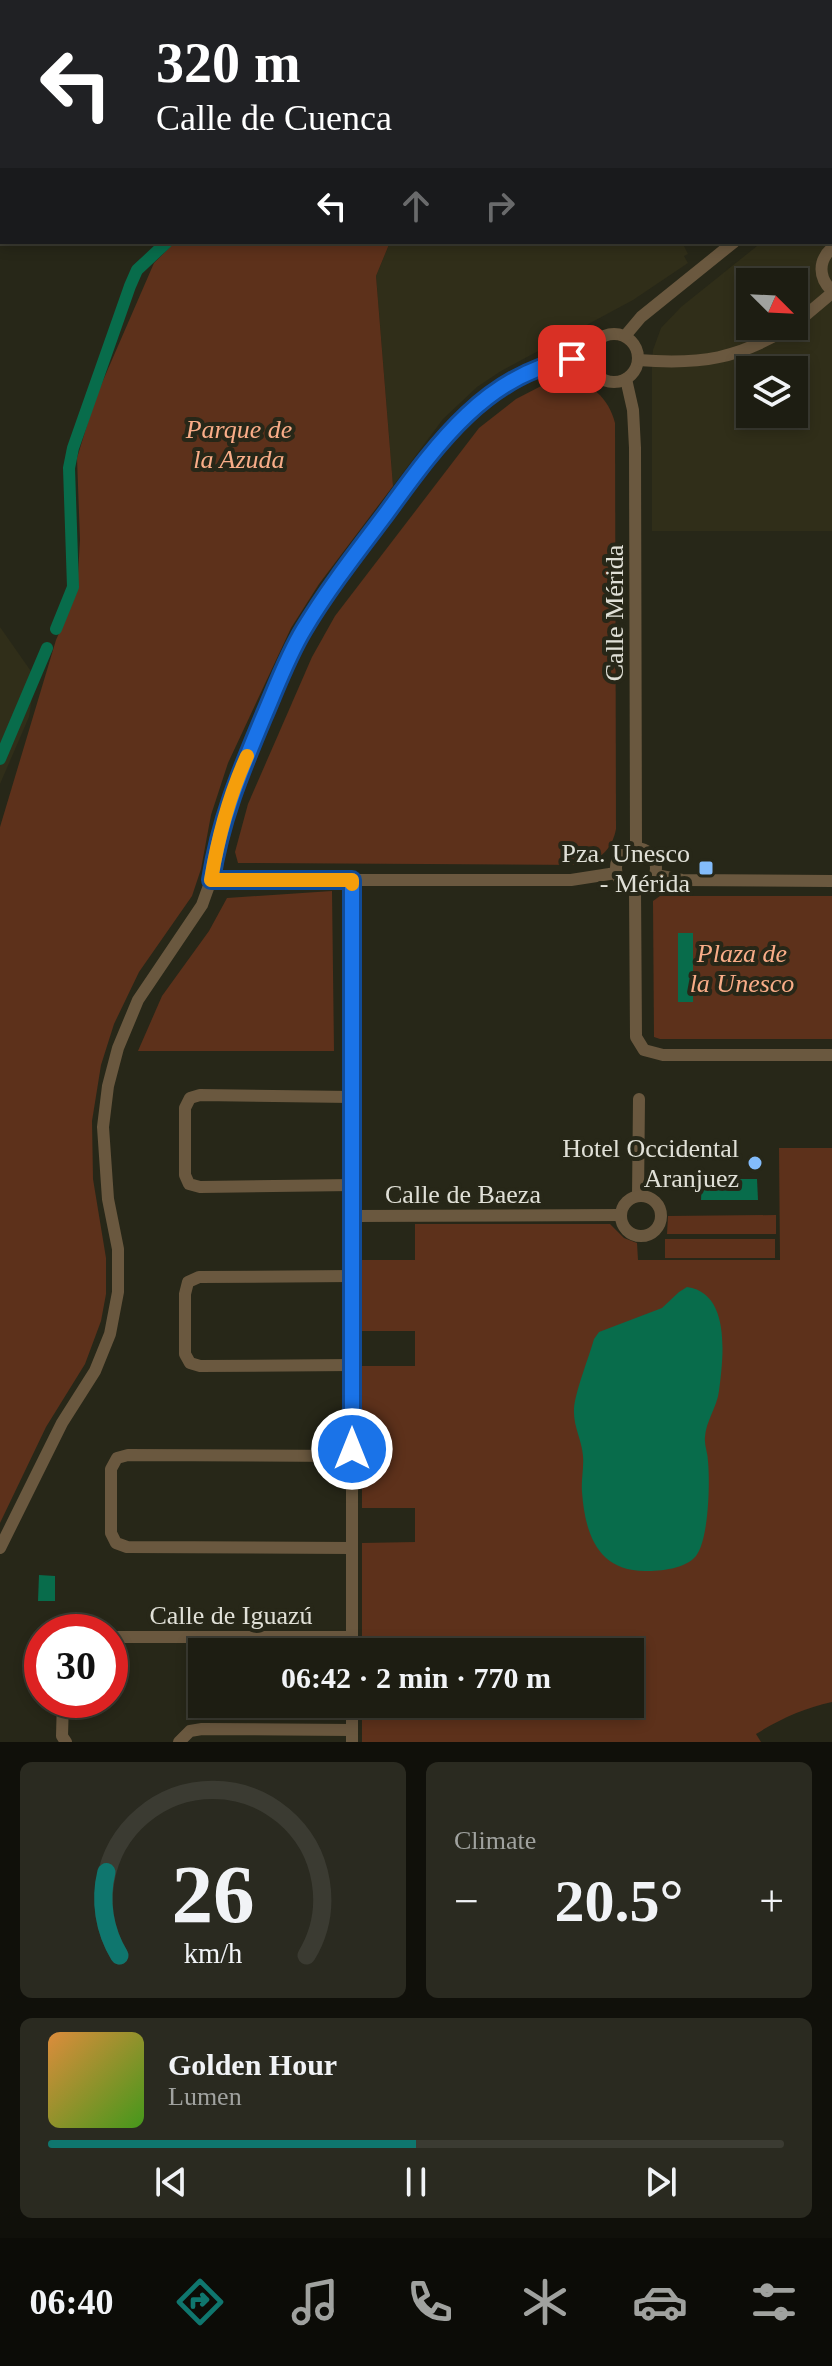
<!DOCTYPE html>
<meta charset="utf-8">
<style>
body{margin:0;font-family:Georgia,serif;background:#2a2a20;color:#f1f3f6;height:100vh;display:flex;flex-direction:column;font-size:30px;white-space:nowrap}
*{box-sizing:border-box;margin:0}
p{font-size:26px;color:#a0a29f}
.icon{flex:none;width:44px;height:44px;fill:none;stroke:currentColor;stroke-width:2;stroke-linecap:round;stroke-linejoin:round}
.map{position:relative;height:1742px;overflow:hidden}
.drawer{display:flex;flex-direction:column;gap:20px;padding:20px;background:#10100a;flex:1}
.drawer>*{flex:none}
.hud{position:absolute;left:0px;top:0px;width:832px;height:244px;box-shadow:0 4px 12px #0003,0 0 0 2px #3b3b32;background:#202124;color:#fff;overflow:hidden}
.needle{width:52px;rotate:114deg}
.buttons{position:absolute;left:736px;top:268px;display:grid;gap:16px}
.buttons a{display:grid;place-items:center;width:72px;height:72px;border-radius:0px;background:#1d1d12;box-shadow:0 4px 12px #0003,0 0 0 2px #3b3b32;font-size:40px}
.speed{position:absolute;left:24px;top:1614px;display:flex;gap:16px;font-size:40px;font-weight:700;text-align:center}
.speed>*{display:grid;place-content:center;width:104px;height:104px;border-radius:50%;background:#1d1d12;box-shadow:0 4px 12px #0003,0 0 0 2px #3b3b32;line-height:1}
.speed .limit{border:12px solid #d22;background:#fff;color:#111}
.pin{position:absolute;display:grid;place-items:center;width:68px;height:68px;color:#fff;margin:-34px;border-radius:16px;box-shadow:0 4px 12px #0006}
.me{position:absolute;width:88px;margin:-44px;rotate:0deg;stroke-linejoin:round;filter:drop-shadow(0 0 6px #0008)}
.turn{display:flex;align-items:center;gap:28px;height:168px;padding:0 24px;font-size:36px}
.turn .icon{width:104px;height:104px;stroke-width:2.5}
.turn b{display:block;font-size:56px;line-height:68px}
.lanes{display:flex;align-items:center;height:76px;padding:0 24px;background:#0003;justify-content:center;gap:40px;direction:ltr}
.lanes .off{opacity:.35}
.big{font-size:60px;font-weight:700;line-height:1.1}
.drawer .card{flex:1;display:flex;flex-direction:column;justify-content:center;gap:12px;min-width:0;padding:0 28px;border-radius:12px;background:#2a2a20}
.drawer .dial{align-items:center;gap:0}
.dial svg{height:208px;overflow:visible;fill:none;stroke:#3b3b32;stroke-width:7;stroke-linecap:round;text-anchor:middle}
.dial text{fill:#f1f3f6;stroke:none}
.song{display:flex;align-items:center;gap:24px}
.cover{width:96px;height:96px;border-radius:12px;background:linear-gradient(135deg,hsl(30 70% 55%),hsl(100 70% 35%))}
.played{height:8px;border-radius:4px;background:linear-gradient(90deg,#0f766e 50%,#3b3b32 50%)}
.keys{display:flex;justify-content:space-around;direction:ltr}
.heat{display:flex;justify-content:space-between;align-items:center;font-size:44px;direction:ltr}
.drawer .tiles{flex:1;display:grid;gap:20px;grid-template-columns:1fr 1fr}
.card:last-child{grid-column:span 2}
.trip{position:absolute;left:188px;top:1638px;width:456px;height:80px;border-radius:0px;background:#1d1d12;box-shadow:0 4px 12px #0003,0 0 0 2px #3b3b32;font-weight:700;line-height:80px;text-align:center}
.dock{display:flex;height:128px;justify-content:space-around;align-items:center;background:#0c0c07;color:#a0a29f}
.dock .icon{width:56px;height:56px}
.dock .selected{color:#0f766e}
.dock b{font-size:36px;color:#f1f3f6}
.map>svg:first-child{display:block}
.built{fill:#302e19;fill-rule:evenodd}
.green{fill:#5d311b}
.water{fill:#086c4b}
.lines{fill:none;stroke-linecap:round;stroke-linejoin:round}
.canal{stroke:#086c4b;stroke-width:12}
.minor{stroke:#6a583f;stroke-width:12}
.route-casing{stroke:#114b97;stroke-width:20}
.route{stroke:#1a73e8;stroke-width:14}
.slow{stroke:#f59e0b;stroke-width:14}
.poi-dot{fill:#83bcfb;stroke:#272718;stroke-width:3}
.labels{text-anchor:middle;dominant-baseline:central;stroke-width:8;stroke-linejoin:round;paint-order:stroke}
.park-label{font-size:26px;font-style:italic;fill:#f9ad88;stroke:#272718}
.street-label{font-size:26px;fill:#e0e0d7;stroke:#272718}
.poi-label{font-size:26px;fill:#e0e0d7;stroke:#272718;text-anchor:end}
</style>
<div class="map">
<svg width="832" height="1742" viewBox="0 0 832 1742">
<rect width="100%" height="100%" fill="#272718"/>
<g class="built">
<path d="M832,172v359h-180v-170l1,-11 8,-22 20,-21 81,-65h68zM750,282h44v44h-44zM750,370h44v44h-44z"/>
<polygon points="390,242 682,242 688,254 684,256 688,263 633,300 501,371 477,387 443,419 393,486 376,276"/>
<polygon points="0,627 35,677 29,717 0,784"/>
</g>
<g class="green">
<polygon points="388,0 832,0 832,130 830,132 830,2 386,2"/>
<polygon points="175,242 390,242 376,276 393,486 319,584 291,628 228,763 211,815 201,869 192,896 139,972 114,1024 101,1065 92,1121 93,1179 106,1258 106,1294 101,1321 85,1364 46,1427 0,1523 0,827 56,640 77,592 80,540 77,458 95,399 154,263"/>
<path d="M564,380c27,2 44,17 51,43l1,406c-4,20 -15,30 -34,36l-344,-2 -3,-11 13,-48 64,-147 23,-41 144,-188 37,-29 31,-16z"/>
<polygon points="332,891 334,1051 138,1051 162,996 209,931 227,898"/>
<polygon points="660,896 832,896 832,1039 660,1039 654,1037 653,901"/>
<path d="M779,1148h53v554c-28,6 -52,17 -76,32l5,8h-399v-38h268v-52h-268v-109l53,-1v-34h-53v-142h53v-35h-53v-71h53v-36h195l14,14 13,5 1,17h142z"/>
<polygon points="776,1215 776,1234 667,1234 668,1216"/>
<rect x="665" y="1239" width="110" height="19"/>
</g>
<g class="water">
<rect x="678" y="933" width="15" height="69"/>
<polygon points="702,1179 757,1179 758,1200 701,1200"/>
<path d="M687,1287c45,6 36,73 32,104 -2,16 -13,30 -14,46 -1,8 3,16 3,24 2,21 1,78 -12,95 -11,13 -35,15 -51,15 -47,0 -60,-37 -63,-79 -1,-12 2,-24 1,-36 -1,-16 -10,-30 -9,-47 1,-17 15,-52 20,-70l5,-7 63,-24 17,-16z"/>
<polygon points="39,1575 55,1576 55,1601 38,1601"/>
</g>
<g class="lines">
<g class="canal">
<polyline points="641,0 642,2"/>
<polyline points="382,2 383,0"/>
<polyline points="56,629 73,587 69,468 73,448 130,286 137,270 167,242"/>
<polyline points="0,759 47,648"/>
</g>
<g class="minor">
<polyline points="830,146 832,144"/>
<path d="M832,248c-14,13 -14,29 0,43"/>
<polyline points="794,325 832,293"/>
<circle cx="614" cy="358" r="24"/>
<polyline points="625,336 641,317 734,242"/>
<path d="M638,360c63,5 100,-1 154,-34"/>
<polyline points="626,379 633,410 635,448 636,847"/>
<circle cx="636" cy="868" r="20"/>
<polyline points="656,875 682,880 832,881"/>
<polyline points="211,880 571,880 616,873"/>
<polyline points="635,889 636,1037 644,1050 663,1055 832,1055"/>
<polyline points="352,1097 200,1095 190,1098 185,1108 185,1175 189,1184 200,1187 353,1185"/>
<polyline points="638,1196 639,1099"/>
<circle cx="641" cy="1216" r="20"/>
<polyline points="353,1216 621,1215"/>
<polyline points="352,1365 200,1366 190,1363 185,1354 185,1294 188,1282 199,1277 353,1276"/>
<polyline points="352,1456 128,1455 117,1458 111,1469 111,1533 116,1543 127,1547 352,1548"/>
<polyline points="0,1548 62,1423 95,1371 110,1334 118,1292 118,1249 108,1199 103,1127 108,1086 118,1048 138,1000 202,905 211,880 220,833 232,790 302,632 320,603 398,497 453,427 477,404 525,373 551,362 590,357"/>
<polyline points="110,1637 352,1637"/>
<polyline points="352,1652 352,880"/>
<polyline points="63,1700 62,1736 66,1742"/>
<polyline points="179,1742 190,1731 202,1729 352,1730"/>
<polyline points="352,1742 352,1704"/>
</g>
</g>
<g class="lines">
<defs>
<path id="route" d="M352,1449v-569h-141c9,-59 29,-107 52,-162 13,-30 24,-61 41,-89 24,-40 53,-77 81,-114 49,-67 100,-141 187,-156"/>
</defs>
<use href="#route" class="route-casing"/>
<use href="#route" class="route"/>
<path class="slow" d="M247,756c-18,40 -29,81 -36,124h141v4"/>
</g>
<g class="poi-dot">
<rect x="698" y="860" width="16" height="16" rx="4"/>
<circle cx="755" cy="1163" r="8"/>
</g>
<g class="labels">
<g class="park-label">
<text x="239" y="429">Parque de<tspan x="239" dy="30">la Azuda</tspan></text>
<text x="742" y="953">Plaza de<tspan x="742" dy="30">la Unesco</tspan></text>
</g>
<g class="street-label">
<text transform="translate(614 613) rotate(-90)">Calle Mérida</text>
<text x="463" y="1194">Calle de Baeza</text>
<text x="231" y="1615">Calle de Iguazú</text>
</g>
<g class="poi-label">
<text x="690" y="853">Pza. Unesco<tspan x="690" dy="30">- Mérida</tspan></text>
<text x="739" y="1148">Hotel Occidental<tspan x="739" dy="30">Aranjuez</tspan></text>
</g>
</g>
</svg>
<div class="buttons">
<a><svg class="needle" viewBox="-14 -14 28 28"><path d="M0-13l5 13h-10z" fill="#e53935"/><path d="M0 13l5-13h-10z" fill="#a0a29f"/></svg></a>
<a><svg class="icon" aria-label="layers" viewBox="0 0 24 24"><path d="M12 4l9 5-9 5-9-5zM3 14l9 5 9-5"/></svg></a>
</div>
<div class="speed"><div class="limit">30</div></div>
<div class="pin" style="left:572px;top:359px;background:#d93025"><svg class="icon" aria-label="arrive" viewBox="0 0 24 24"><path d="M6 21V4h12l-3 4 3 4H6"/></svg></div>
<svg class="me" style="left:352px;top:1449px" viewBox="-20 -20 40 40"><circle r="17" fill="#1a73e8" stroke="#fff" stroke-width="3"/><path d="M0-11L8 9 0 5-8 9z" fill="#fff"/></svg>
<div class="trip">06:42 · 2 min · 770 m</div>
<div class="hud">
<div class="turn"><svg class="icon" aria-label="left" viewBox="0 0 24 24"><path d="M17 20v-9H6M10 6l-5 5 5 5"/></svg><div><b>320 m</b>Calle de Cuenca</div></div>
<div class="lanes"><svg class="icon" aria-label="left" viewBox="0 0 24 24"><path d="M17 20v-9H6M10 6l-5 5 5 5"/></svg><svg class="icon off" aria-label="ahead" viewBox="0 0 24 24"><path d="M12 20V5M6 11l6-6 6 6"/></svg><svg class="icon off" aria-label="right" viewBox="0 0 24 24"><path d="M7 20v-9h11M14 6l5 5-5 5"/></svg></div>
</div>
</div>
<section class="drawer">
<div class="tiles">
<div class="card dial"><svg viewBox="0 0 100 80">
<path d="M14 69A42 42 0 1 1 86 69"/>
<path d="M14 69A42 42 0 0 1 9 37" stroke="#0f766e"/>
<text x="50" y="56" font-size="32" font-weight="700">26</text>
<text x="50" y="72" font-size="11">km/h</text>
</svg></div>
<div class="card"><p>Climate</p>
<div class="heat"><a>−</a><b class="big">20.5°</b><a>+</a></div>
</div>
<div class="card">
<div class="song"><i class="cover"></i><div><b>Golden Hour</b><p>Lumen</p></div></div>
<div class="played"></div>
<div class="keys"><svg class="icon" aria-label="previous" viewBox="0 0 24 24"><path d="M18 5L8 12l10 7zM5 5v14"/></svg><svg class="icon" aria-label="pause" viewBox="0 0 24 24"><path d="M8 5v14M16 5v14"/></svg><svg class="icon" aria-label="next" viewBox="0 0 24 24"><path d="M6 5l10 7-10 7zM19 5v14"/></svg></div>
</div>
</div>
</section>
<nav class="dock">
<b>06:40</b>
<svg class="icon selected" aria-label="directions" viewBox="0 0 24 24"><path d="M12 3l9 9-9 9-9-9zM9 14v-3h6M13 9l2 2-2 2"/></svg>
<svg class="icon" aria-label="music" viewBox="0 0 24 24"><path d="M9 18V5l10-2v13"/><circle cx="6" cy="18" r="3"/><circle cx="16" cy="16" r="3"/></svg>
<svg class="icon" aria-label="phone" viewBox="0 0 24 24"><path d="M5 4h4l2 5-3 2q2 4 5 5l2-3 5 2v4C11 20 4 13 5 4z"/></svg>
<svg class="icon" aria-label="climate" viewBox="0 0 24 24"><path d="M12 3v18M4 7l16 10M4 17L20 7"/></svg>
<svg class="icon" aria-label="car" viewBox="0 0 24 24"><path d="M5 17H2v-5l4-1 3-4h7l3 4 3 1v5h-3M9 17h6M6 11h13"/><circle cx="7" cy="17" r="2"/><circle cx="17" cy="17" r="2"/></svg>
<svg class="icon" aria-label="filters" viewBox="0 0 24 24"><path d="M4 7h16M4 17h16"/><circle cx="9" cy="7" r="2"/><circle cx="15" cy="17" r="2"/></svg>
</nav>
